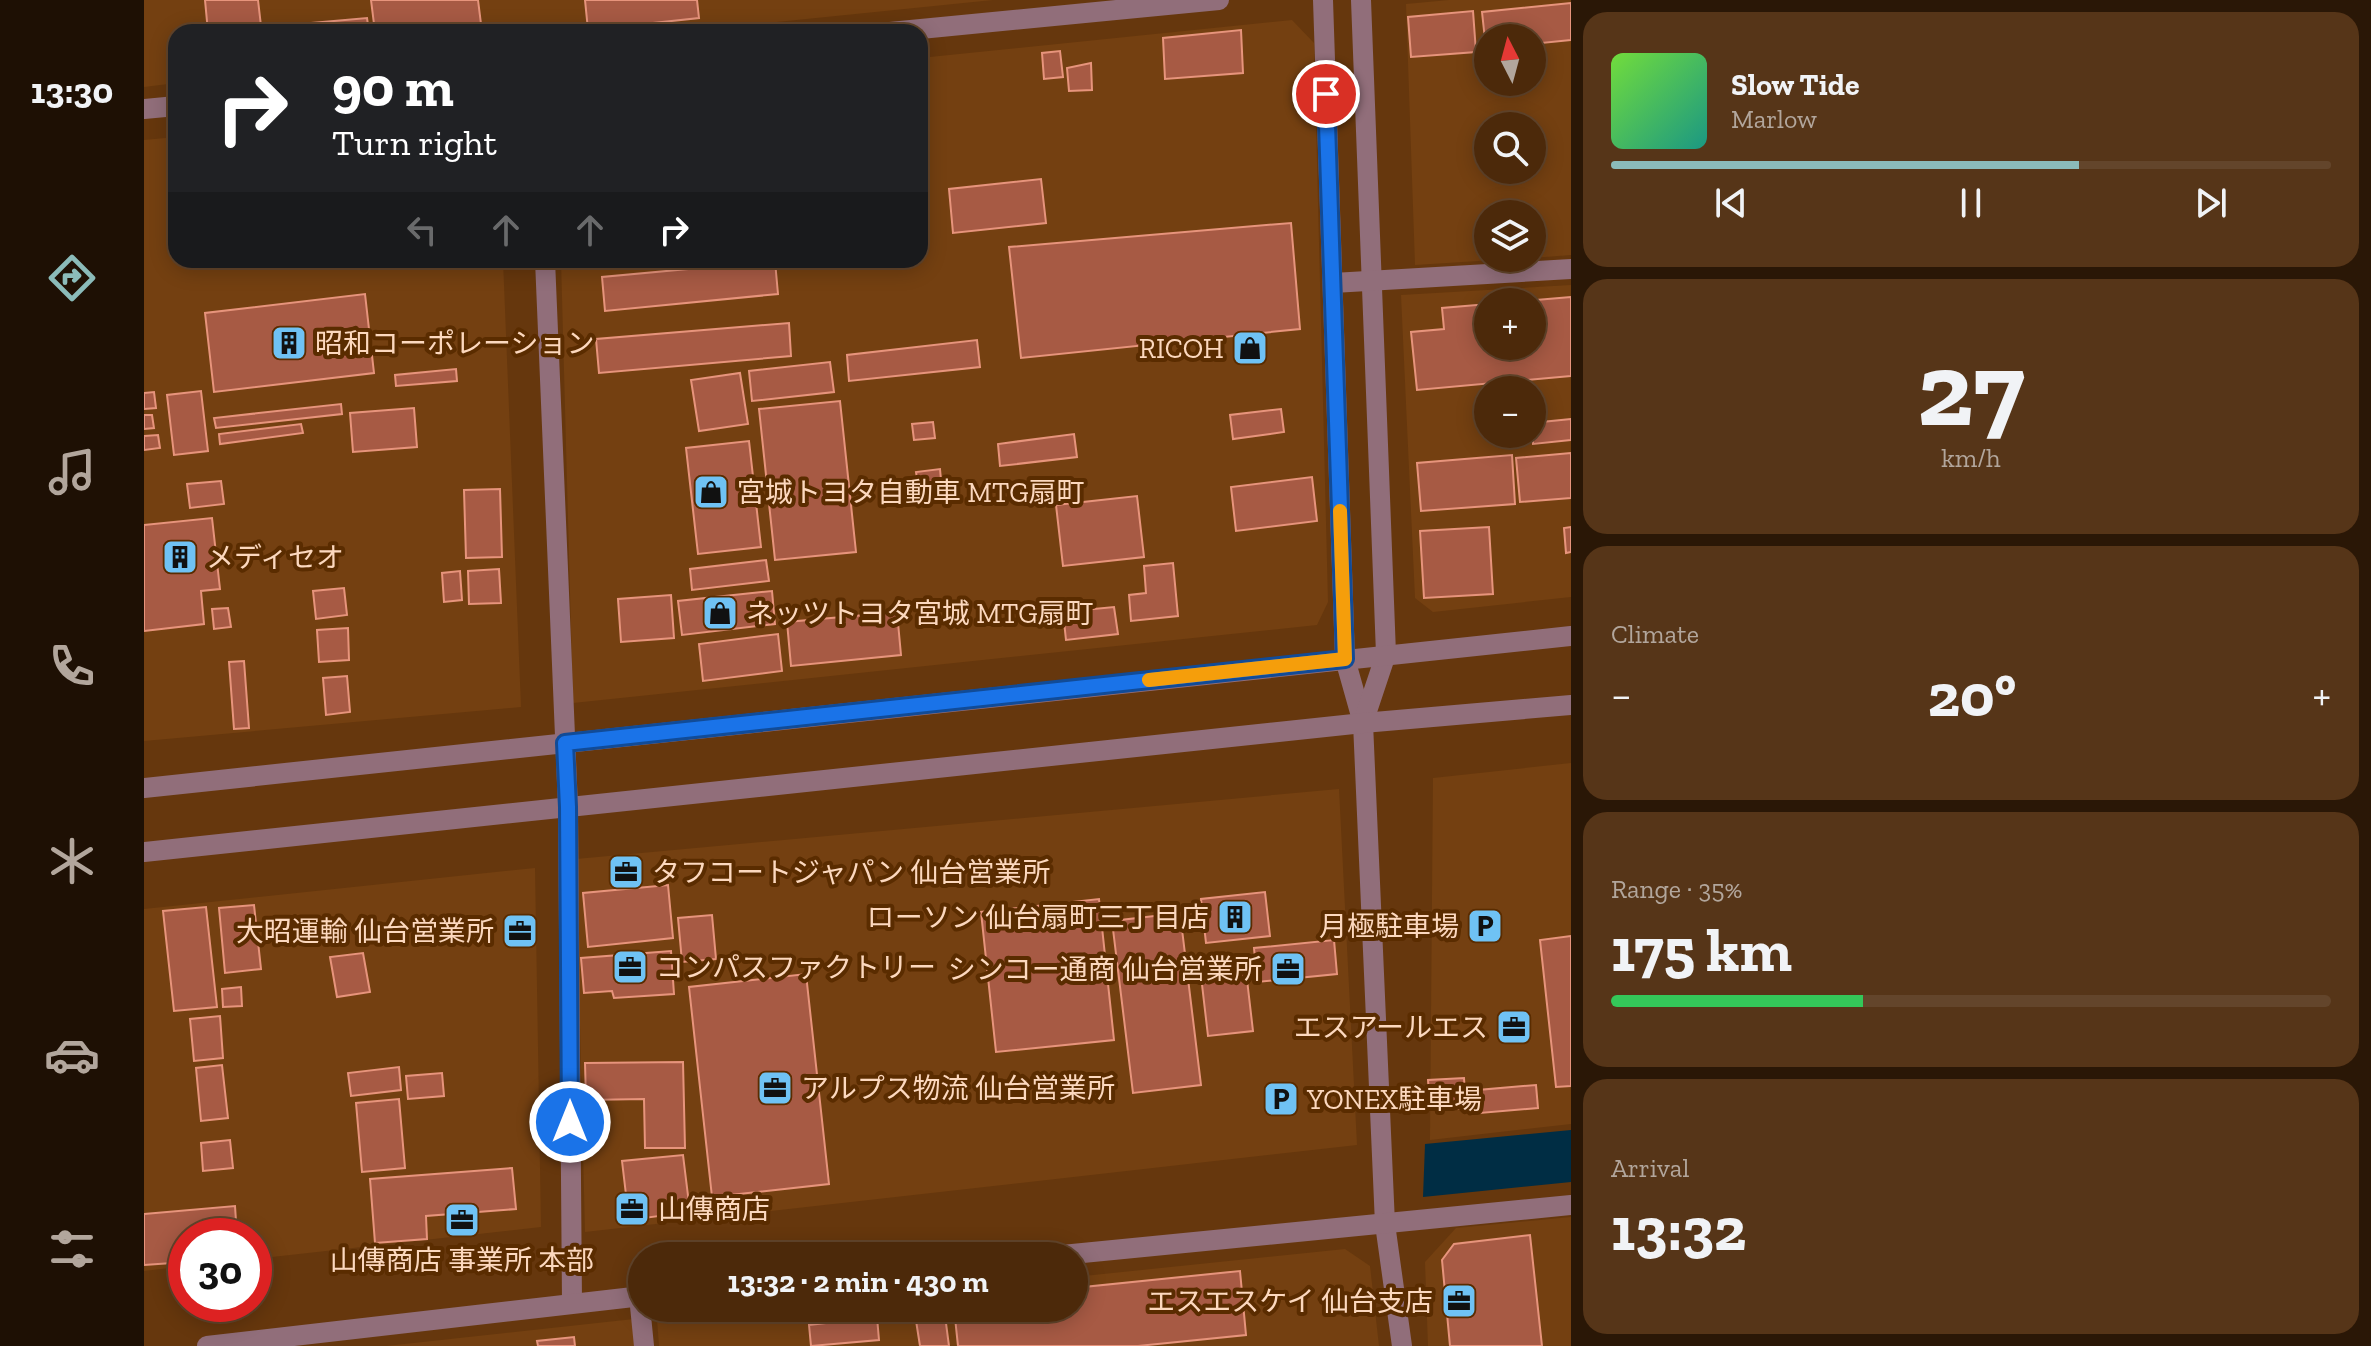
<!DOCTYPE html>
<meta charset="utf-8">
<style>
body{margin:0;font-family:"Zilla Slab","Noto Sans JP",serif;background:#563518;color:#f1f3f6;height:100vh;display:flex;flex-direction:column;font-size:30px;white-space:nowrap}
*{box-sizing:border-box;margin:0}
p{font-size:26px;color:#b2a69c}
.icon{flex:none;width:44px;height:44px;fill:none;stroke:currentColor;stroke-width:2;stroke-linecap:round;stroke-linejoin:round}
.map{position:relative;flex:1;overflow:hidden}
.side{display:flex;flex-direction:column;gap:12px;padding:12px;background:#2a1706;width:800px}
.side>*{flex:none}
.top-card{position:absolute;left:24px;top:24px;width:760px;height:244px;border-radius:24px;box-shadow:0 4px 20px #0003,0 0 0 2px #63452b;background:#202124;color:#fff;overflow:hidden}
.needle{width:52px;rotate:354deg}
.buttons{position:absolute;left:1330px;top:24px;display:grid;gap:16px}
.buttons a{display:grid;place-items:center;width:72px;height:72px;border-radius:50%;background:#4c290a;box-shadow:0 4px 20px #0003,0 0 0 2px #63452b;font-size:40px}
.speed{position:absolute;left:24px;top:1218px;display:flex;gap:16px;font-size:40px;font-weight:700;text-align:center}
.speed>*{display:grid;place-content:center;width:104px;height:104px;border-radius:50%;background:#4c290a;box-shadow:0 4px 20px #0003,0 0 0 2px #63452b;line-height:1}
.speed .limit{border:12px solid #d22;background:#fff;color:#111}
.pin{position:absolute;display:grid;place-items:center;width:68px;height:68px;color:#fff;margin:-34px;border:4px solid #fff;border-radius:50%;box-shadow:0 2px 8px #0007}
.me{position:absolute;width:88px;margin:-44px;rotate:0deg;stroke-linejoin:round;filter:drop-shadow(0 0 6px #0008)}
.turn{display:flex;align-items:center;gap:28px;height:168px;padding:0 32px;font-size:36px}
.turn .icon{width:104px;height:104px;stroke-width:2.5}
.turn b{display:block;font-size:56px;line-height:68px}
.lanes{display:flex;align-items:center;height:76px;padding:0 32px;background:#0003;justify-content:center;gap:40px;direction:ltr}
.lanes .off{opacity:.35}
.big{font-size:60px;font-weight:700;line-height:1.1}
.side .widget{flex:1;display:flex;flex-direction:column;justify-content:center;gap:12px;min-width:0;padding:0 28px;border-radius:24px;background:#563518}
.side .dial{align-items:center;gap:0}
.dial b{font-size:104px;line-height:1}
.song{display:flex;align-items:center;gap:24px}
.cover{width:96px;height:96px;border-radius:12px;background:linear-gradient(135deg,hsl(100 70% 55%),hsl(170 70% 35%))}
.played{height:8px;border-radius:4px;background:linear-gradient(90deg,#8bbbb9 65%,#63452b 65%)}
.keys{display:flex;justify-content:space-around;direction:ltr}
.heat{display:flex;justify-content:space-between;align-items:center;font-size:44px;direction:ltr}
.charge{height:12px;border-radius:6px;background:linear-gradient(90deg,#34c759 35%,#63452b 0)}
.trip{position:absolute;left:484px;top:1242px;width:460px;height:80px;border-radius:40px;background:#4c290a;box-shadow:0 4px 20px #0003,0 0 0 2px #63452b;font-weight:700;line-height:80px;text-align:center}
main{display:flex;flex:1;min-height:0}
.tab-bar{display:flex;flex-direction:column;width:144px;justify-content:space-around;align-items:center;background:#1e1004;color:#b2a69c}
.tab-bar .icon{width:56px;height:56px}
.tab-bar .on{color:#8bbbb9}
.tab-bar b{font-size:36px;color:#f1f3f6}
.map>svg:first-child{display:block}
.built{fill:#744011;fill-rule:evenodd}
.water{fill:#002d44}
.building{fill:#a75a44;stroke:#e7947c;stroke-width:2}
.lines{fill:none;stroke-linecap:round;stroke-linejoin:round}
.minor{stroke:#916e7a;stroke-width:20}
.route-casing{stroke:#114b97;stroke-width:20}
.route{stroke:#1a73e8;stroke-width:14}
.slow{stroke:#f59e0b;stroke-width:14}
.labels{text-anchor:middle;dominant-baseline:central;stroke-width:8;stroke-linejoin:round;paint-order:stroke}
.poi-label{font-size:28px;fill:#fcd8be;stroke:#5a2c00;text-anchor:start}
</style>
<main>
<nav class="tab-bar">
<b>13:30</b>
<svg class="icon on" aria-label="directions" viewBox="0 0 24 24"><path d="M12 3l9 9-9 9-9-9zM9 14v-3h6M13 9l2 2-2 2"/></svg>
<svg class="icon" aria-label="music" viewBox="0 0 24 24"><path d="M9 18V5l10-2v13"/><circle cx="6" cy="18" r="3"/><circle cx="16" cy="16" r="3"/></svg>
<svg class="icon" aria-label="phone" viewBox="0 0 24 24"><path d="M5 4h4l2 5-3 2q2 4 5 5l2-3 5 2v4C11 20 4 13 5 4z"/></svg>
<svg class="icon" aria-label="climate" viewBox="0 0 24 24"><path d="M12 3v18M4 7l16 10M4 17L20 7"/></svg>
<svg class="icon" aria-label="car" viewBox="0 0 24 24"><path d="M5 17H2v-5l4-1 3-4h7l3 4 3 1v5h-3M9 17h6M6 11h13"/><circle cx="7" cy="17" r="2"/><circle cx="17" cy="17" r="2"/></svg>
<svg class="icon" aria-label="filters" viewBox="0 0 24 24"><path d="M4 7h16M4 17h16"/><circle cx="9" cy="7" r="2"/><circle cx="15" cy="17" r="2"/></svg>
</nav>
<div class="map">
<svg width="1427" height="1346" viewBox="0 0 1427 1346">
<rect width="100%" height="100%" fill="#66370d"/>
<g class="built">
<polygon points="0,0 849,0 536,32 32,32 32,83 0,87"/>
<path d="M1305,0h122v255l-39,3v-44h-44v44h40l-113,7 -9,-261zM1344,38h44v44h-44zM1344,126h44v44h-44z"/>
<polygon points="1148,20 1170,43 1184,602 1173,625 429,703 417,260 776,260 776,58"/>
<polygon points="32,137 32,260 359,260 377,707 0,741 0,140"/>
<path d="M1427,285v312l-138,15 -18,-14 -14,-303zM1344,302h44v44h-44zM1344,390h44v44h-44z"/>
<polygon points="1427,763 1427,1124 1286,1140 1289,778"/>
<polygon points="1195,789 1213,1145 441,1232 432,859"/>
<polygon points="391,868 397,1227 110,1259 110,1236 42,1236 42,1266 0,1271 0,909"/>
<polygon points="1427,1217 1427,1346 1284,1346 1281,1262 1312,1228"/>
<polygon points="1201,1249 1226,1266 1235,1346 515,1346 513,1319 622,1308 930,1308 930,1277"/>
<polygon points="490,1319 493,1346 242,1346"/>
</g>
<polygon class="water" points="1427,1130 1427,1182 1279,1197 1281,1144"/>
<g class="building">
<polygon points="61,0 114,0 117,26 64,32"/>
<polygon points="227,0 334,0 338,32 231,32"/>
<polygon points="441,0 553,0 555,18 444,30"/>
<polygon points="1427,3 1427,40 1388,44 1388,38 1344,38 1342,49 1338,12"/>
<polygon points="1329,11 1332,52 1267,57 1264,17"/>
<polygon points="223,18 225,32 169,32 168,23"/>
<polygon points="1097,30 1099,73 1021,79 1019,38"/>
<polygon points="916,51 919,77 900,79 898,53"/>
<polygon points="947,63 948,90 925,91 923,68"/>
<polygon points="897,179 902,223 809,233 805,189"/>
<polygon points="1147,223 1156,329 877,358 865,247"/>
<polygon points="290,260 334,260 334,267 290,268"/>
<polygon points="631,261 634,294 461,311 458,277"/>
<polygon points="221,294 230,373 70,392 61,313"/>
<polygon points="1427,297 1427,376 1273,390 1267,332 1300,329 1298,308 1344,304 1344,346 1388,346 1388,302 1368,302"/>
<polygon points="645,323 647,356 455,373 452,339"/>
<polygon points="833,340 836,367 705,381 703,355"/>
<polygon points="686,362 690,392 608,401 605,371"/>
<polygon points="312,369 313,381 252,386 251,375"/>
<polygon points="596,373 604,424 555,431 547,380"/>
<polygon points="57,391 64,451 30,455 23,395"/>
<polygon points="10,392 12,408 0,409 0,393"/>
<polygon points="696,401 712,552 631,560 615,409"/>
<polygon points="197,404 198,414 72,428 70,418"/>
<polygon points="270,408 273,447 209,452 206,413"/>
<polygon points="1137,409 1140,432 1089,439 1086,415"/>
<polygon points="0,415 8,415 10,428 0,429"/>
<polygon points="1427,419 1427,440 1389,444 1388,423"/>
<polygon points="789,422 791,438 770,440 768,424"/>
<polygon points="157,424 159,433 76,444 75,434"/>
<polygon points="930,434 933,457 856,466 854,444"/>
<polygon points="14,435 16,448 0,450 0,436"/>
<polygon points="605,441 617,547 554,554 542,448"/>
<polygon points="1427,453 1427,498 1376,502 1372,458"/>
<polygon points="1368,455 1371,504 1277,511 1273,463"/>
<polygon points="796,469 797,480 774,484 772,472"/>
<polygon points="1168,477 1173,521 1092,531 1087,487"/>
<polygon points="77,481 80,504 46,508 43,484"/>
<polygon points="356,489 358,557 322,558 320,490"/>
<polygon points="797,490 799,501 777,504 776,493"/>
<polygon points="993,496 1000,557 919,566 912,505"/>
<polygon points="68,518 76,589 57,591 60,624 0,631 0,525"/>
<polygon points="1345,527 1349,594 1280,598 1276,531"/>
<polygon points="1427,527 1427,552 1422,553 1420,528"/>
<polygon points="622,560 625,581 548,590 546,569"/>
<polygon points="1029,563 1034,616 987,621 985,595 1002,593 1000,566"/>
<polygon points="355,569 357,603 325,604 324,571"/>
<polygon points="316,571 318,600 300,602 298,573"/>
<polygon points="200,588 203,615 172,619 169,591"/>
<polygon points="628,591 631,624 538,635 534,601"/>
<polygon points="527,595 530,638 477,642 474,599"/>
<polygon points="970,607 974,634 922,640 919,612"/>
<polygon points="84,608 87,627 70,629 68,609"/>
<polygon points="753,612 757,655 647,666 643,622"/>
<polygon points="204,628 205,660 175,662 173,630"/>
<polygon points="634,634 638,671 559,681 555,644"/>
<polygon points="100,661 105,728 90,729 85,662"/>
<polygon points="203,676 206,712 182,715 179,678"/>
<polygon points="524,885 529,938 444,947 439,893"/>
<polygon points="1121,892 1126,936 1062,943 1057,899"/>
<polygon points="955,899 970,1040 852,1052 837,912"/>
<polygon points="110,905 117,969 81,973 75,908"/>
<polygon points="62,907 73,1007 30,1011 19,911"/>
<polygon points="1036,913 1057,1085 989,1093 968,921"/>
<polygon points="568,915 572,959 538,962 534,918"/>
<polygon points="1427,936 1427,1086 1412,1087 1396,940"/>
<polygon points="1190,940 1193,974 1113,982 1110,948"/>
<polygon points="527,951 530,994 470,998 468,991 440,993 437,958"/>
<polygon points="219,953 226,992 193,997 186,957"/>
<polygon points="1102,971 1109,1031 1064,1036 1057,976"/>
<polygon points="662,974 685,1184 568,1197 545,987"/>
<polygon points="97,987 98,1006 79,1007 78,989"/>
<polygon points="76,1016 79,1058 50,1061 46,1019"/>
<polygon points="539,1062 541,1148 501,1148 500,1099 442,1100 441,1063"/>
<polygon points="78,1065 84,1118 57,1121 52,1068"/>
<polygon points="255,1067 257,1090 207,1096 204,1073"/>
<polygon points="298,1073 300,1096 264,1099 262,1076"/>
<polygon points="1320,1078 1322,1108 1286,1110 1284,1080"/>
<polygon points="1392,1085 1394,1108 1336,1113 1334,1090"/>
<polygon points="255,1099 261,1168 218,1172 212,1103"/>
<polygon points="86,1140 89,1168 59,1171 57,1143"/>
<polygon points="539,1155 546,1212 485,1220 478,1161"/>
<polygon points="368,1168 372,1209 282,1216 283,1239 231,1243 226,1179"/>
<polygon points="91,1206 93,1236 42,1236 42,1262 0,1265 0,1214"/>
<polygon points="1386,1235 1398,1346 1306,1346 1298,1260 1310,1244"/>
<polygon points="1096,1271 1102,1335 994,1346 814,1346 810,1308 930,1308 930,1288"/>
<polygon points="770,1308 800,1308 805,1346 776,1346"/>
<polygon points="733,1317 735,1340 667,1346 665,1325"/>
<polygon points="430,1337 431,1346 394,1346 393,1341"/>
</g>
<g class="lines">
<g class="minor">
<polyline points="1179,0 1201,659 1219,723 1241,1224 1258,1346"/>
<polyline points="1217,0 1242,654 1219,723"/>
<polyline points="746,32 1075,0"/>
<polyline points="0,109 32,106"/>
<polyline points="401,260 424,807 428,1303"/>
<polyline points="1189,283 1427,269"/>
<polyline points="0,788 1427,636"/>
<polyline points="0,852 1219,723 1427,705"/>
<polyline points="908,1256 1427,1205"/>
<polyline points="495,1296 500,1346"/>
<polyline points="63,1346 498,1296"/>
</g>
</g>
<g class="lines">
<defs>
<polyline id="route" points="426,1122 424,807 421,743 1201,659 1182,94"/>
</defs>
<use href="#route" class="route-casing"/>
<use href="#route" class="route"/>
<polyline class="slow" points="1005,680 1201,659 1196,511"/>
</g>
<defs>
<symbol id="building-square" viewBox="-11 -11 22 22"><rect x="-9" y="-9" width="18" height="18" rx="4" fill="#6fc2f4" stroke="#5a2c00"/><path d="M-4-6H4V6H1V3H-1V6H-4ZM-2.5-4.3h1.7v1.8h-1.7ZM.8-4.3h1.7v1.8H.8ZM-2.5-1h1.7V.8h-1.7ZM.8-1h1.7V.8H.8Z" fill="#111"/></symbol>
<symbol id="shop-square" viewBox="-11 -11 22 22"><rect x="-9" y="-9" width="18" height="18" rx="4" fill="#6fc2f4" stroke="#5a2c00"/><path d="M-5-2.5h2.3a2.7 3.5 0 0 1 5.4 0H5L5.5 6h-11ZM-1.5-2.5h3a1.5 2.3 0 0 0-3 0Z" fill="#111"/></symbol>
<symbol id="office-square" viewBox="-11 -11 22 22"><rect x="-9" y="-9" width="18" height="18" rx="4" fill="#6fc2f4" stroke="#5a2c00"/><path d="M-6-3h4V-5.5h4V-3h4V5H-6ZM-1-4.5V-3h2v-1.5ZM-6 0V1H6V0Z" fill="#111"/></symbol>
<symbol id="parking-square" viewBox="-11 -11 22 22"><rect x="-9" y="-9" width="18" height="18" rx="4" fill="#6fc2f4" stroke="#5a2c00"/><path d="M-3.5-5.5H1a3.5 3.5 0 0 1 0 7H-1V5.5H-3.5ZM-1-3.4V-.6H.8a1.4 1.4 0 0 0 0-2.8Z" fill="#111"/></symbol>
</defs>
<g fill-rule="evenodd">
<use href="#building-square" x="125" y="323" width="40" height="40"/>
<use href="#shop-square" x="1086" y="328" width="40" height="40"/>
<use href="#shop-square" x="547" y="472" width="40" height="40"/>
<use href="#building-square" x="16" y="537" width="40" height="40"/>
<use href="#shop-square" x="556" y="593" width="40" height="40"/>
<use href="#office-square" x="462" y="852" width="40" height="40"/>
<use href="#building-square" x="1071" y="897" width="40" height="40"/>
<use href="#parking-square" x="1321" y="906" width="40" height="40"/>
<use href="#office-square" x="356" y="911" width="40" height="40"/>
<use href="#office-square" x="466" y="947" width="40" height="40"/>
<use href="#office-square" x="1124" y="949" width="40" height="40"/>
<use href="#office-square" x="1350" y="1007" width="40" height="40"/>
<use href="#office-square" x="611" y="1068" width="40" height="40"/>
<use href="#parking-square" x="1117" y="1079" width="40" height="40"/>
<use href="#office-square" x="468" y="1189" width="40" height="40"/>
<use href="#office-square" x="298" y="1200" width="40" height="40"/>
<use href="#office-square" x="1295" y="1281" width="40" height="40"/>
</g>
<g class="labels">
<g class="poi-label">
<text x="171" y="343">昭和コーポレーション</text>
<text x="1080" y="348" text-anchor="end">RICOH</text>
<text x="593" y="492">宮城トヨタ自動車 MTG扇町</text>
<text x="62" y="557">メディセオ</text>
<text x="602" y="613">ネッツトヨタ宮城 MTG扇町</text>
<text x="508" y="872">タフコートジャパン 仙台営業所</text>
<text x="1065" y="917" text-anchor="end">ローソン 仙台扇町三丁目店</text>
<text x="1315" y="926" text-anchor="end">月極駐車場</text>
<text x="350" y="931" text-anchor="end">大昭運輸 仙台営業所</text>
<text x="512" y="967">コンパスファクトリー</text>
<text x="1118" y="969" text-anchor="end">シンコー通商 仙台営業所</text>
<text x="1344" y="1027" text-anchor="end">エスアールエス</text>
<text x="657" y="1088">アルプス物流 仙台営業所</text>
<text x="1163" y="1099">YONEX駐車場</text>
<text x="514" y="1209">山傳商店</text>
<text x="318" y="1260" text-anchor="middle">山傳商店 事業所 本部</text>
<text x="1289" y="1301" text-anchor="end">エスエスケイ 仙台支店</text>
</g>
</g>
</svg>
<div class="buttons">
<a><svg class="needle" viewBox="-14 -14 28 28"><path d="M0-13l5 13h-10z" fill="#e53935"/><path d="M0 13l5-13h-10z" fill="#b2a69c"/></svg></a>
<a><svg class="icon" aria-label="search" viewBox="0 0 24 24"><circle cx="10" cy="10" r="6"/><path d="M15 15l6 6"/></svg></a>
<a><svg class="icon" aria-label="layers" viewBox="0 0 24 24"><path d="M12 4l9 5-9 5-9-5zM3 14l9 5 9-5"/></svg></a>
<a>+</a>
<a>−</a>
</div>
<div class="speed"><div class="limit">30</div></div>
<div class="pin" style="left:1182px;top:94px;background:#d93025"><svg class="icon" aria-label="arrive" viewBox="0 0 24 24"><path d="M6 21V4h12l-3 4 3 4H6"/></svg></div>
<svg class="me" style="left:426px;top:1122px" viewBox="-20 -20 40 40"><circle r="17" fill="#1a73e8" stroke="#fff" stroke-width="3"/><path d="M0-11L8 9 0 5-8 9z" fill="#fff"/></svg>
<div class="trip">13:32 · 2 min · 430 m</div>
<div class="top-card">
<div class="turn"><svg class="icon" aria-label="right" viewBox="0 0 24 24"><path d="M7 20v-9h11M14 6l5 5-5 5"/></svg><div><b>90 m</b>Turn right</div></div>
<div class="lanes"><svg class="icon off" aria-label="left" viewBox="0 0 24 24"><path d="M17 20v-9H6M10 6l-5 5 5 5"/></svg><svg class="icon off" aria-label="ahead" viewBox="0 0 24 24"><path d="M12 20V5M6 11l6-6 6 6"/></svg><svg class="icon off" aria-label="ahead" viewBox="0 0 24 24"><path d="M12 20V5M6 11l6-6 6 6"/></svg><svg class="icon" aria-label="right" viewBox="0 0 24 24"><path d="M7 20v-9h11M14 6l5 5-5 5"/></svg></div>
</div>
</div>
<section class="side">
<div class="widget">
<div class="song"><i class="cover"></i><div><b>Slow Tide</b><p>Marlow</p></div></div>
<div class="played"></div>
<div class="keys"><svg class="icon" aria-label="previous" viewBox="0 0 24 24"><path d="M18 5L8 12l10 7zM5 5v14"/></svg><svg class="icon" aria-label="pause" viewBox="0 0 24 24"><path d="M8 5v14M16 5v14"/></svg><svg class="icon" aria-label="next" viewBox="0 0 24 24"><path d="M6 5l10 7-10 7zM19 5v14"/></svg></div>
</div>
<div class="widget dial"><b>27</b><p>km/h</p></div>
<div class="widget"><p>Climate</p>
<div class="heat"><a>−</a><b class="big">20°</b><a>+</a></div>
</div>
<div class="widget"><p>Range · 35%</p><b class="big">175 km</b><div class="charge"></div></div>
<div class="widget"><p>Arrival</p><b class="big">13:32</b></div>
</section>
</main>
